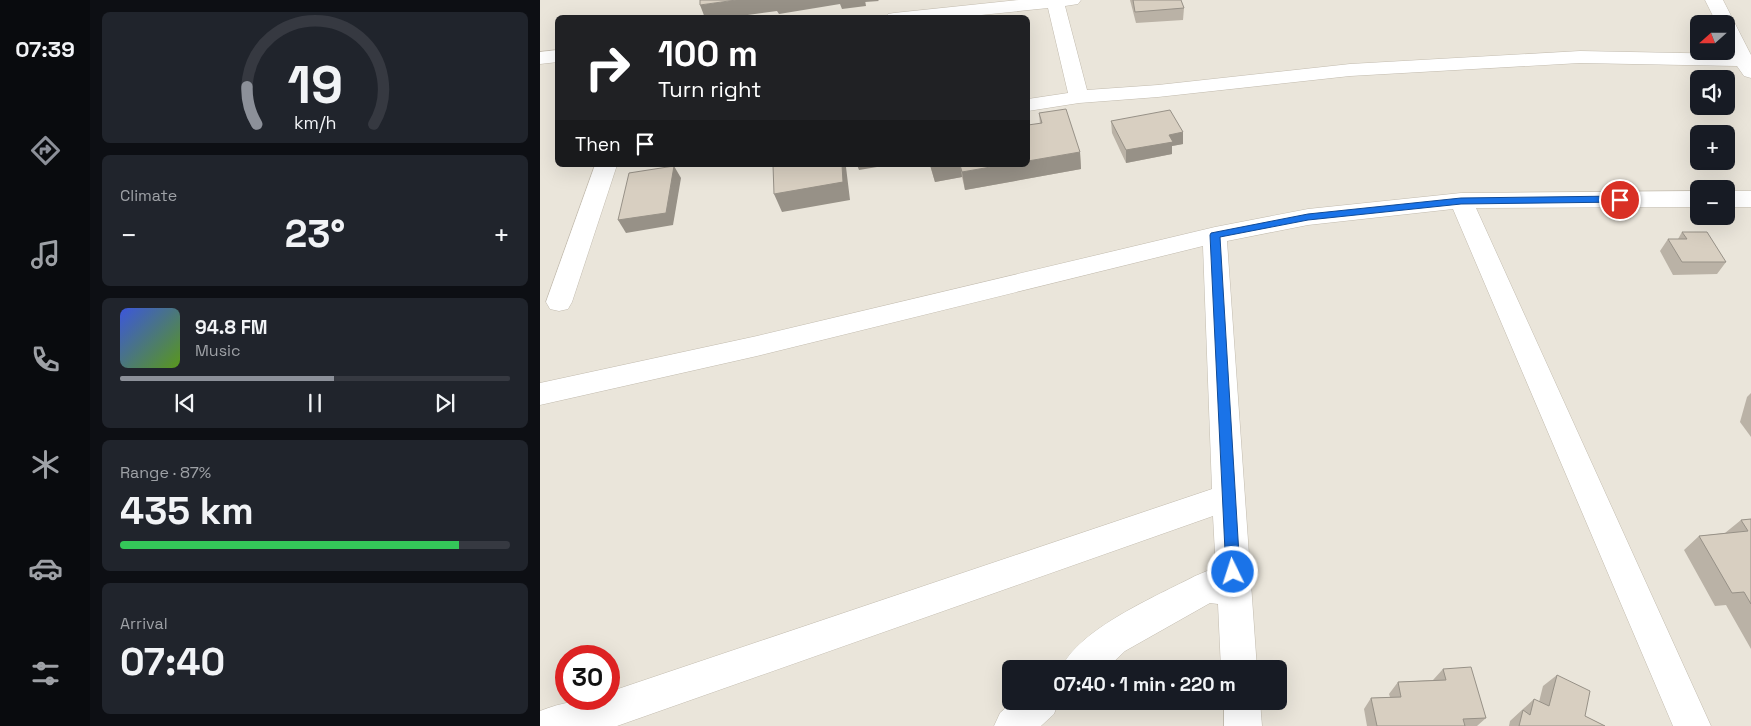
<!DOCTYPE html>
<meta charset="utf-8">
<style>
body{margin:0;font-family:"Space Grotesk",sans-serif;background:#20242c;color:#f1f3f6;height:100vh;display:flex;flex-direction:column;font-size:19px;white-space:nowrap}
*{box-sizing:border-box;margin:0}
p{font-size:16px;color:#9ea1a6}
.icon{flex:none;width:28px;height:28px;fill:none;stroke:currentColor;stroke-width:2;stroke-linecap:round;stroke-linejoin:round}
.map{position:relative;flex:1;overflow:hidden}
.side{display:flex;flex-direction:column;gap:12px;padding:12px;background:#0d0f14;width:450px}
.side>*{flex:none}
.top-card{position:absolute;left:15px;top:15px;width:475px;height:152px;border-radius:8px;box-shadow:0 5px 20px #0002;background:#202124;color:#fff;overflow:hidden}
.needle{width:32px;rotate:249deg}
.controls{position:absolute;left:1150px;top:15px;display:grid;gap:10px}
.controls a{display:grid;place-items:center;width:45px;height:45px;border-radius:8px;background:#171b24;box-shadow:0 5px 20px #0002;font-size:25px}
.speed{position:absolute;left:15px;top:645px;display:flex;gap:10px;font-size:25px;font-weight:700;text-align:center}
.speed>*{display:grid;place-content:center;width:65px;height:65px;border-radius:50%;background:#171b24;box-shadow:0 5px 20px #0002;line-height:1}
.speed .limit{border:8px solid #d22;background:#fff;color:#111}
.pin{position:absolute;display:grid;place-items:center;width:42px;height:42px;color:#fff;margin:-21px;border:2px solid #fff;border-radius:50%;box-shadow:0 1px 5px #0007}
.me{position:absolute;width:55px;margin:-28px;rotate:356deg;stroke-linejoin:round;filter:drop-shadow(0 0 4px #0008)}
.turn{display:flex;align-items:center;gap:18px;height:105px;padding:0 20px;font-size:22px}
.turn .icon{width:65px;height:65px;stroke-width:2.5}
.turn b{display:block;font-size:35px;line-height:42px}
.then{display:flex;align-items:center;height:48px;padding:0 20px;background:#0003;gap:10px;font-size:19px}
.big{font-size:38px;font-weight:800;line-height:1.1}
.side .widget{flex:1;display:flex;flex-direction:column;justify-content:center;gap:8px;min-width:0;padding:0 18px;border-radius:8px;background:#20242c}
.side .dial{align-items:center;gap:0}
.dial svg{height:130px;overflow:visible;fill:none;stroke:#363941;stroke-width:7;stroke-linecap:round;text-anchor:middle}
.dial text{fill:#f1f3f6;stroke:none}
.song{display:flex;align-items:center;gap:15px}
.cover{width:60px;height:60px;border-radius:8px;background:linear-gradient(135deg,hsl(230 70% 55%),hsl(90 70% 35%))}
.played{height:5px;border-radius:2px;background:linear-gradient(90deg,#8c9099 55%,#363941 55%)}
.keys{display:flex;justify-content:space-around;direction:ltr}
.heat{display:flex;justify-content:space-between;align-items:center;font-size:28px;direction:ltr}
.charge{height:8px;border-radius:4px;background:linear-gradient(90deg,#34c759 87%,#363941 0)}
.trip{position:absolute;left:462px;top:660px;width:285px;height:50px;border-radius:8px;background:#171b24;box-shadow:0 5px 20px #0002;font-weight:800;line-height:50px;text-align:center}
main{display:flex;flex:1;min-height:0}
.tab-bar{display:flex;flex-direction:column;width:90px;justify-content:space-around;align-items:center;background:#090b0e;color:#9ea1a6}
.tab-bar .icon{width:35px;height:35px}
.tab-bar .current{color:#8c9099}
.tab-bar b{font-size:22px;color:#f1f3f6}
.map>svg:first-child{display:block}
.residential{fill:#eae5da;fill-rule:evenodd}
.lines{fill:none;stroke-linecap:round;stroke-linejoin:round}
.minor-casing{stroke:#c2bbae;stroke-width:1}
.minor{fill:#fff;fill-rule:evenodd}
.wall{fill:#bab2a6}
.shaded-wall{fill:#979187}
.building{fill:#d8cfc1;stroke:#979187}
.route{fill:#1a73e8;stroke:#114b97}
</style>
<main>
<nav class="tab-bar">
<b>07:39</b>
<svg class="icon current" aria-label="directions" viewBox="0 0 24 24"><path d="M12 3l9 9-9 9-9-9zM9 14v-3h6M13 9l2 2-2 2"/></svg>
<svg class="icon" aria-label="music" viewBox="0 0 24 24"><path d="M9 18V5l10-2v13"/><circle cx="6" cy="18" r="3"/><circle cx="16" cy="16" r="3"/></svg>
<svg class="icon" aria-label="phone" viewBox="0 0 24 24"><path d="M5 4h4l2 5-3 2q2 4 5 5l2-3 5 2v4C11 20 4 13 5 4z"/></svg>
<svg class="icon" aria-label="climate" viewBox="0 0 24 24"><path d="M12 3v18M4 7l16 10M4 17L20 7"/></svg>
<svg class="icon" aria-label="car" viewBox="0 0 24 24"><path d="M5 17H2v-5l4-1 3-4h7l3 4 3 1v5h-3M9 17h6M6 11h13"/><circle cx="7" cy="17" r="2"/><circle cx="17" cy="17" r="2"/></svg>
<svg class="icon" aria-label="filters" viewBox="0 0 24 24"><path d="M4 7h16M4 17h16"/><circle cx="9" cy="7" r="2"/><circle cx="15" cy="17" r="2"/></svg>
</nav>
<section class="side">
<div class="widget dial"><svg viewBox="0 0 100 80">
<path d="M14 69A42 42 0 1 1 86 69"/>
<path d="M14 69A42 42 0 0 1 8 46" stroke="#8c9099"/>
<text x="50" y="56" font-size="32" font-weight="700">19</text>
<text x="50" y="72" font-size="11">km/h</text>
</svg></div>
<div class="widget"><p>Climate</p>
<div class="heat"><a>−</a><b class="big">23°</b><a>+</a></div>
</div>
<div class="widget">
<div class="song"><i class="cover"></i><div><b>94.8 FM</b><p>Music</p></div></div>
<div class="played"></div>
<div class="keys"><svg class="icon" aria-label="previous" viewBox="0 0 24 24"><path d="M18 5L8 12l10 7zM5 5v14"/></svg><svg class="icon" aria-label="pause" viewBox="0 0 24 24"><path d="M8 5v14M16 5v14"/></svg><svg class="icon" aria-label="next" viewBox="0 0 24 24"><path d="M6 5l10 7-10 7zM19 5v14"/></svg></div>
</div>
<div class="widget"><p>Range · 87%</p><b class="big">435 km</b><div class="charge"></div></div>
<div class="widget"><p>Arrival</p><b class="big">07:40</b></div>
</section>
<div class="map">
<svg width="1211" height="726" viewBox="0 0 1211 726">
<rect width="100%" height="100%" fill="#f6f3ec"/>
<path class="residential" d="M0,0h1211v726h-1211zM18,18h470v147h-470zM1159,24h27v27h-27zM1159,79h27v27h-27zM1159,134h27v27h-27zM1159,189h27v27h-27zM26,656h43v43h-43zM471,669h268v32h-268z"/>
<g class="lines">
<defs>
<g id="minor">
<polygon points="479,0 541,0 538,4 525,6 547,90 618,85 810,64 1040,51 1191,54 1186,44 1186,24 1177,24 1165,0 1183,0 1211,55 1211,78 1204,76 1197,66 1040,63 810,76 618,97 539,103 488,111 488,99 528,93 508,8 412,18 345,18 348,14 354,13"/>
<polygon points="18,50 18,62 0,64 0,52"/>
<polygon points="55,165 77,165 32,302 28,309 19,311 10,309 6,302"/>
<path d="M1159,191v16l-223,1 235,518h-38l-220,-517 -145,16 -81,16 30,428h-36l-3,-65 -8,-1 -85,48 -19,18h-45c17,-40 96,-73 134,-93l12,-5 9,1 -3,-56 -596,210h-77v-15c22,-9 45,-12 69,-12v-7l603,-203 -9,-243 -446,110 -217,49v-22l217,-47 458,-109 93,-18 153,-16z"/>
<rect x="1186" y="191" width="25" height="16"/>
<polygon points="473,701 519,701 514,714 501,726 454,726 460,713"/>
<polygon points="684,701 720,701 722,726 684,726"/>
</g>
</defs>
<use href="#minor" class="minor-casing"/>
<use href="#minor" class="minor"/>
</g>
<g class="wall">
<polygon points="590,0 641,0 644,8 643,20 596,23"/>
<polygon points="499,113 540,152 541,169 425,190 422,177 395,182 390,165 500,124"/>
<polygon points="571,121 643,132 643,144 632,146 632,154 586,163 572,133"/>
<polygon points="1142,232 1186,262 1177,274 1133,275 1120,251 1128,239 1138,239"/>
<polygon points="1211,393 1211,437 1200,422 1207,397"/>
<polygon points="1211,519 1211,649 1186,605 1175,606 1144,550 1159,536 1185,533 1201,520"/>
<polygon points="903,669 946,718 937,726 827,726 824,709 831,698 850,697 849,694 858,682 893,680"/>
<polygon points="1017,675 1045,716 1065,726 969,726 970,721 994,699 999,702 1003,686"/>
</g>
<g class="shaded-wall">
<polygon points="196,0 325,0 326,6 302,9 300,4 239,14 237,11 186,18 165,18 160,5"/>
<polygon points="325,0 338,0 339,1 325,2"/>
<polygon points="643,132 643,144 632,146 632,154 586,163 586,150 629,135"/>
<polygon points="540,152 541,169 425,190 422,172 462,165 488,165 488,161"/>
<polygon points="302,165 306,165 306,167 310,200 242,212 234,194"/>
<polygon points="317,165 349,165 319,170"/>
<polygon points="390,165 420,165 422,177 395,182"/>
<polygon points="134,166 141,178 133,225 86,233 78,220"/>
</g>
<g class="building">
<polygon points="160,0 196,0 160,5"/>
<polygon points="593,0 641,0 644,8 595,12"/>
<polygon points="526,109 540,152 488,161 488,125 502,123 499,113"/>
<polygon points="630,110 643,132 629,135 633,142 586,150 571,121"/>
<polygon points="233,165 302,165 303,182 234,194"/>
<polygon points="420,165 462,165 422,172"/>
<polygon points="134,166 126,213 78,220 89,173"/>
<polygon points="1142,232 1167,232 1186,262 1142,262 1128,239 1147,239"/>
<polygon points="1211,519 1211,604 1204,592 1192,593 1159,536 1208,531 1201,520"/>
<polygon points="931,667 946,718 923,719 925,726 837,726 831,698 861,697 858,682 906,680 903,669"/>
<polygon points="1017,675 1050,691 1045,716 1065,726 979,726 983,710 990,715 994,699 1009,706"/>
</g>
<polygon class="route" points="1080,196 1083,197 1083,202 921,204 768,220 680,237 700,572 698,576 693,578 688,576 686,572 670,235 671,233 768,214 921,198"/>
</svg>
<div class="controls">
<a><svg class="needle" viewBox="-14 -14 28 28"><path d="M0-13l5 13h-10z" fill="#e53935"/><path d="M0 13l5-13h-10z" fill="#9ea1a6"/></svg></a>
<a><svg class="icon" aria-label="sound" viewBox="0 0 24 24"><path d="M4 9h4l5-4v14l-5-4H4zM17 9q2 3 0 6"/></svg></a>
<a>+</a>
<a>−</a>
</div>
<div class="speed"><div class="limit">30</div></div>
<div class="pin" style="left:1080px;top:200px;background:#d93025"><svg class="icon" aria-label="arrive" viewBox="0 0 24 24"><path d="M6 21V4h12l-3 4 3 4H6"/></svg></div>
<svg class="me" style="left:693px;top:572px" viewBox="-20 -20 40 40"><circle r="17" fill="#1a73e8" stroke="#fff" stroke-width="3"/><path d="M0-11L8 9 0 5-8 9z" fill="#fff"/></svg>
<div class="trip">07:40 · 1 min · 220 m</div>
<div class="top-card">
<div class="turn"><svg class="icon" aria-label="right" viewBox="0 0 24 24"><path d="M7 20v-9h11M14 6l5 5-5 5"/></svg><div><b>100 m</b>Turn right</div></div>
<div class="then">Then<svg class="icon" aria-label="arrive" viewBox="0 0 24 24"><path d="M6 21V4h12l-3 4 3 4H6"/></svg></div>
</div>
</div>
</main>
